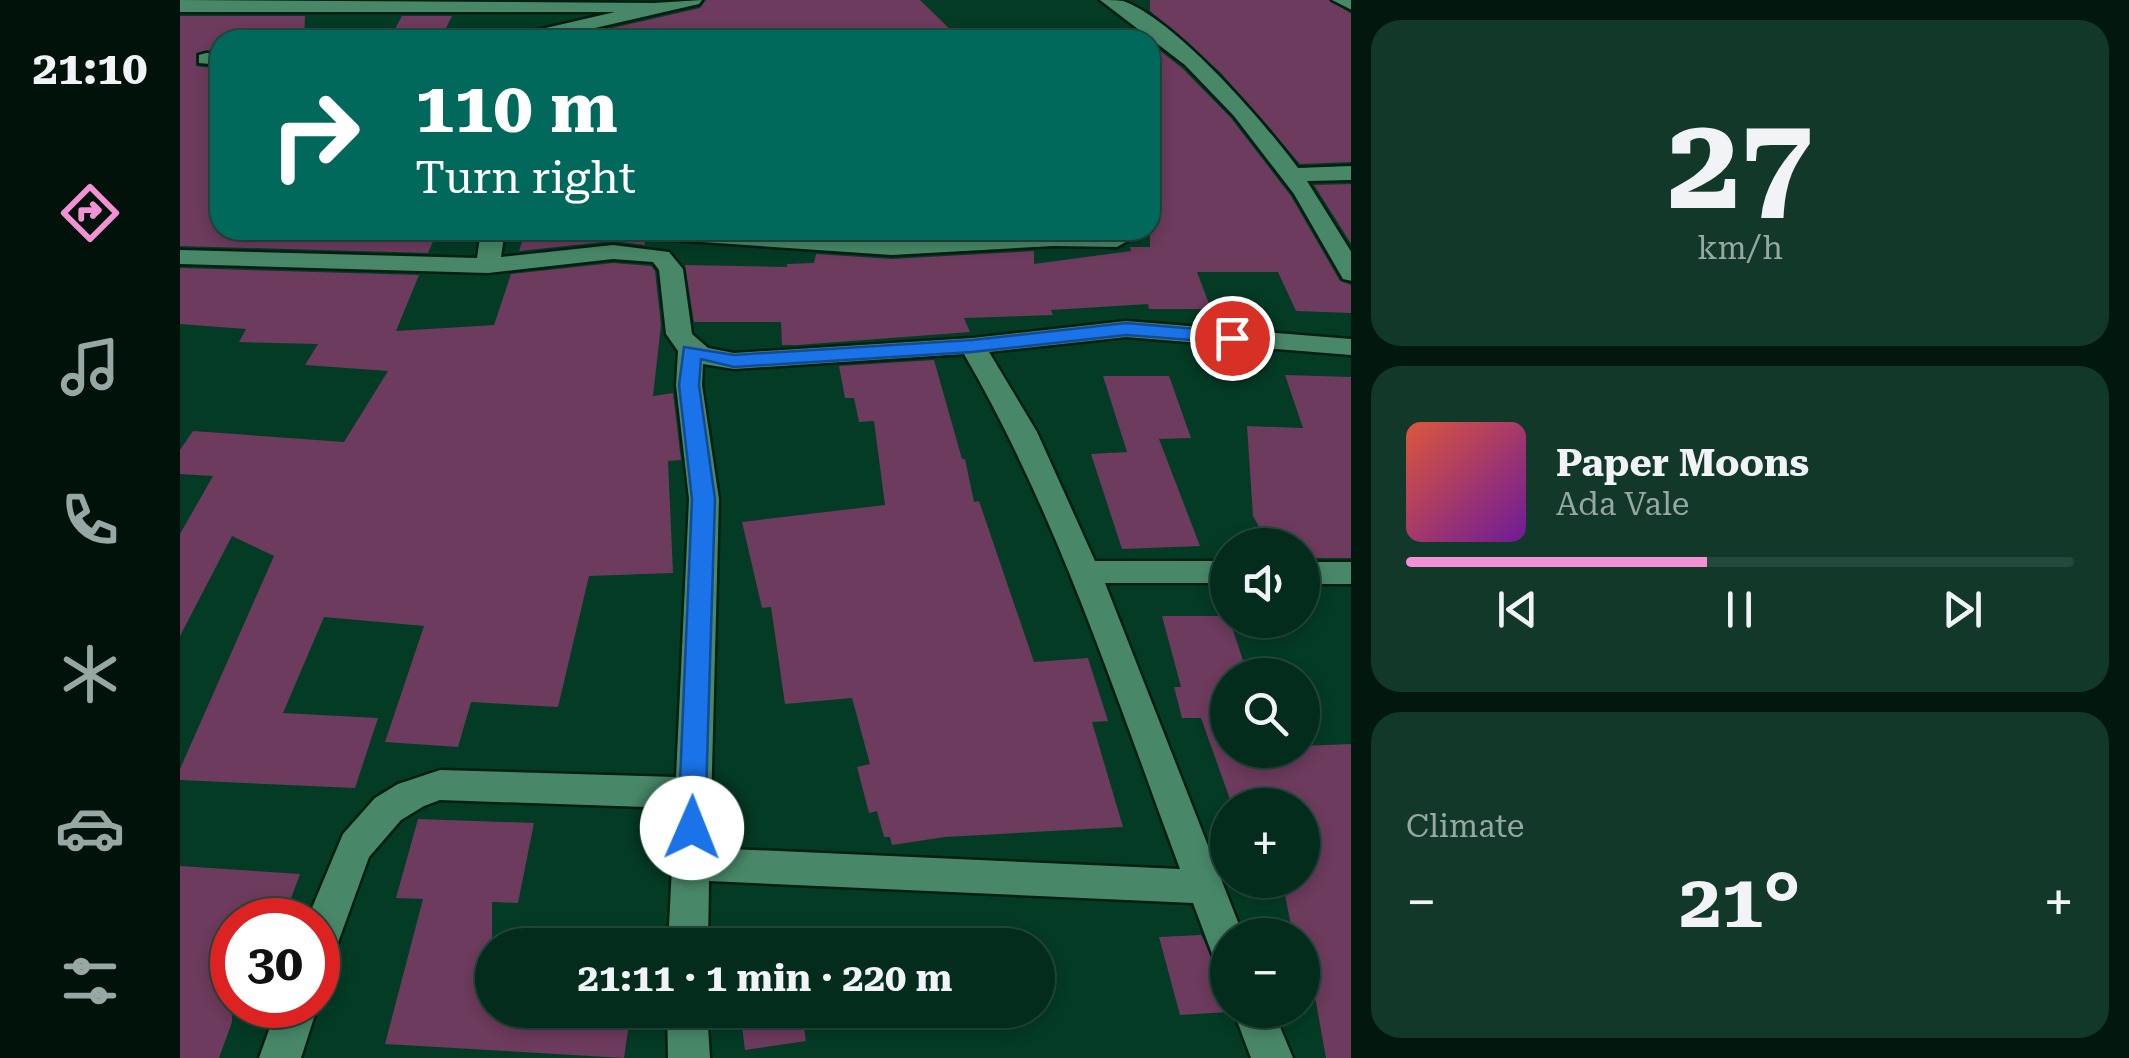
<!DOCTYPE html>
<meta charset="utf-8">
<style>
body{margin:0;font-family:"Roboto Serif",serif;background:#113829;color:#f1f3f6;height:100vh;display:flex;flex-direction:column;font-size:38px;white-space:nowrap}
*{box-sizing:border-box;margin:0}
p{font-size:32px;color:#97a7a3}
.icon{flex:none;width:55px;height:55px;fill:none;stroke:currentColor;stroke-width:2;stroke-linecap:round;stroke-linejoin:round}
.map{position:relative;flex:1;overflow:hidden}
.sheet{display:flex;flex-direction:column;gap:20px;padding:20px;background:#02180f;width:778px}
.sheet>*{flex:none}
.hud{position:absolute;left:30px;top:30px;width:950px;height:210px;border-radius:30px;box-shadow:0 5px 15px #0003,0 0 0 2px #24483b;background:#00695c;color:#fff;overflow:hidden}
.buttons{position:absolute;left:1030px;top:528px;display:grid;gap:20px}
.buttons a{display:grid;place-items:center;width:110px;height:110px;border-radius:50%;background:#032c1c;box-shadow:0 5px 15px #0003,0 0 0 2px #24483b;font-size:50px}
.speed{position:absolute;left:30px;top:898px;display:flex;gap:20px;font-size:50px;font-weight:700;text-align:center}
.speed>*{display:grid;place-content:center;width:130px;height:130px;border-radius:50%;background:#032c1c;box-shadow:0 5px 15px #0003,0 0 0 2px #24483b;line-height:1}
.speed .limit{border:15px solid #d22;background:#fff;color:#111}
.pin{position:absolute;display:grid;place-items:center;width:85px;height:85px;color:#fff;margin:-42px;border:5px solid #fff;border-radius:50%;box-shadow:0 2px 10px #0007}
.me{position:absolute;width:110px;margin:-55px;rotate:1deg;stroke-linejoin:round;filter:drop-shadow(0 0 8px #0008)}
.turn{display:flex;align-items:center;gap:35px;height:210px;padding:0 40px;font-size:45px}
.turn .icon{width:130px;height:130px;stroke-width:2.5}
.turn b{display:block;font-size:70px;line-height:85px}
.big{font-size:75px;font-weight:700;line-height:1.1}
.sheet .widget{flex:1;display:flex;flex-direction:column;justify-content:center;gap:15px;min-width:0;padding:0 35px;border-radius:30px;background:#113829}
.sheet .dial{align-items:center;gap:0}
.dial b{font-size:130px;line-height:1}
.song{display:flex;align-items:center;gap:30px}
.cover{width:120px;height:120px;border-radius:15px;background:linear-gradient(135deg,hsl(10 70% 55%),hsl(280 70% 35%))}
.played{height:10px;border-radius:5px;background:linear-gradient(90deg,#f491d4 45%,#24483b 45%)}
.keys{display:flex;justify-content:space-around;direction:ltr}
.heat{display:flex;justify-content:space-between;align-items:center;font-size:55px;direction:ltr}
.trip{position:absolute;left:295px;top:928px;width:580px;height:100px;border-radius:50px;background:#032c1c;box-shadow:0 5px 15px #0003,0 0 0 2px #24483b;font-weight:700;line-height:100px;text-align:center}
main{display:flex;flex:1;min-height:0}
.tabs{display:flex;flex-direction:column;width:180px;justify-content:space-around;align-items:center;background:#01120b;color:#97a7a3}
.tabs .icon{width:70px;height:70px}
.tabs .current{color:#f491d4}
.tabs b{font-size:45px;color:#f1f3f6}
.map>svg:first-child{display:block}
.building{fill:#6d3b5d}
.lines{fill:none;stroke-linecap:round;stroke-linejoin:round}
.minor-casing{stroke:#001f10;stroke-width:5}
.minor{fill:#488868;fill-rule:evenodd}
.route{fill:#1a73e8;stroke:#114b97;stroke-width:2.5}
</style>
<main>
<nav class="tabs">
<b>21:10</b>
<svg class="icon current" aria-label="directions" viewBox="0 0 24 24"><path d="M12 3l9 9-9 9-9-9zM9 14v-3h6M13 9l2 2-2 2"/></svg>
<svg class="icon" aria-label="music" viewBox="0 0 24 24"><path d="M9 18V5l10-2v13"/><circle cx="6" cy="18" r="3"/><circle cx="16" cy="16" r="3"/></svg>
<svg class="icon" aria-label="phone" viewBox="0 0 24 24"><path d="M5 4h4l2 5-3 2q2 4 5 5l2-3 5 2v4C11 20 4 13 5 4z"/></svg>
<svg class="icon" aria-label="climate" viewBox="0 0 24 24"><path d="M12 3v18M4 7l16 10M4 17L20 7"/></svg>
<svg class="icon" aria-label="car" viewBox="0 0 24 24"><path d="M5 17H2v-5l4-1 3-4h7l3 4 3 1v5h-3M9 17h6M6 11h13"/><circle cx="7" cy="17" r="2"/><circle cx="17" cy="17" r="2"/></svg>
<svg class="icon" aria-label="filters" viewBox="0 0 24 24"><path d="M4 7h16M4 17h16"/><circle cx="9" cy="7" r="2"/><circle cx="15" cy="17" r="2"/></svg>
</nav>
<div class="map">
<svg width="1172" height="1058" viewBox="0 0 1172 1058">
<rect width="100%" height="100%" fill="#043b25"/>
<g class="building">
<polygon points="526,0 740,0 781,40 380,40 520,8"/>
<polygon points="970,0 1149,0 1172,14 1172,162 1120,164 1040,72 970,11"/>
<polygon points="0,16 125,16 124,40 40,40 40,49 16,53 16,66 40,69 40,230 258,230 248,253 0,246"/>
<polygon points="222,16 272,16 260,40 209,40"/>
<polygon points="970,43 1002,68 1051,118 1111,196 1160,281 1172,285 1172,313 1116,311 1098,272 1017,272 1031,309 969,309 968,304 871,310 873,315 784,318 790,332 618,345 602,345 601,322 514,322 505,265 607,267 607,264 634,263 636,254 712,259 854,251 854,264 951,251 950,247 970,247"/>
<polygon points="1172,184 1172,245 1134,185"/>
<polygon points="346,230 464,230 465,245 433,241 339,251"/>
<polygon points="642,230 842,230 712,237"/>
<polygon points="433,263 471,266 475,271 481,325 473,396 493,393 501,460 488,461 493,573 409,576 378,707 291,702 278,747 205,742 244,626 144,617 103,713 198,718 175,788 0,780 0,769 94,556 52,536 0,636 0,534 33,476 0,474 0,450 13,431 164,442 208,371 125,365 138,344 59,342 66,329 0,324 0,268 239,275 216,331 314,325 331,274"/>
<polygon points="754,360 782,459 785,459 794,502 799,501 854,662 908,658 928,721 912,722 943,827 765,837 712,845 710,837 704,837 697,811 689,813 677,767 690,764 672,698 605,704 591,607 582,608 562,522 705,505 694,421 679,422 674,398 665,398 659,366"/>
<polygon points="1105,375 1172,377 1172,558 1122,558 1122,545 1089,545 1073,516 1067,426 1123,428"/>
<polygon points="923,376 989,376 1011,438 979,439 1020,546 942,549 911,454 947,452"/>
<polygon points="982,616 1048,616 1066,669 1048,669 1048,750 1122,750 1122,746 1172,744 1172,1058 1146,1058 1130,968 1122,967 1122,935 1113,935 1102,880 1122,880 1122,805 1052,805 1021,718 1002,718 994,687 1001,687"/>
<polygon points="238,819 354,823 338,903 312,902 312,1010 451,1010 444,1058 205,1044 243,899 216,898"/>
<polygon points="0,866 120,874 103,920 52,920 52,1022 39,1058 0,1058"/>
<polygon points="1021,935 1035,963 1049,1012 1000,1015 979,937"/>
<polygon points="560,1010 621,1010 626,1041 565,1050"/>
</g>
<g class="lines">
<defs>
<g id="minor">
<polygon points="0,0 474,3 522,0 519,4 363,40 328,40 331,36 435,12 0,12"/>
<path d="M920,0c7,0 17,0 23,1 52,18 142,122 175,167l54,-2v14l-45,1 45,72v28l-9,-2 -49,-85 -60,-78 -49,-51z"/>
<polygon points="1152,0 1172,0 1172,10"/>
<polygon points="26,53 40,53 40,65 19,63 19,55"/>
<path d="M301,230h24l-4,27 112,-12 56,7 14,17 9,65 16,14 26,5 238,-15 154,-17 226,18v16l-226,-18 -137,15 48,80 58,129h133v22h-123l138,352h-15v29l-14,-5 -21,-56 -484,-22 -1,64h-40l7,-137 -235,-8 -16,6 -23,14 -32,37 -37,102 -14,5v-44h-11l36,-86 32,-36 23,-14 42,-14 236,7 13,-278 -13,-114 2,-34 -12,-17 -7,-64 -6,-8 -40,-3 -125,14 -308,-9v-14l297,8zM784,354c94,162 151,341 216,515l-470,-21 9,-349 -17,-114 1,-21 31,5z"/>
<polygon points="467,230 551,230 712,241 874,232 937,233 949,240 937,247 874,246 712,255 477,239 469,237"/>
<rect x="1122" y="562" width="50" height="22"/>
<polygon points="138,1003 138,1005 121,1058 79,1058 98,1005"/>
<polygon points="487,1010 527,1010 530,1058 488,1058"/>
<polygon points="1053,1010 1093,1010 1113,1058 1071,1058"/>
</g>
</defs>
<use href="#minor" class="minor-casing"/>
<use href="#minor" class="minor"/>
</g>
<polygon class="route" points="946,323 1052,332 1061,338 1052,343 946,335 792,352 554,367 521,359 519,385 535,499 525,828 521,837 512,841 502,837 498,828 512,499 499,385 504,347 554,355 792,340"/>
</svg>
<div class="buttons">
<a><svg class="icon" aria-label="sound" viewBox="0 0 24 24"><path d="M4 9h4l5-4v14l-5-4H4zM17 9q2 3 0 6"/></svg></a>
<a><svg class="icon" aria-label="search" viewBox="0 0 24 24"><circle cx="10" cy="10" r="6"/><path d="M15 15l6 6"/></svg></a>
<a>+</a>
<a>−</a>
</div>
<div class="speed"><div class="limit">30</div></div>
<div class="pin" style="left:1052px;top:338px;background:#d93025"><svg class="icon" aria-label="arrive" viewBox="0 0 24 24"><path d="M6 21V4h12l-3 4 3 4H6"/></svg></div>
<svg class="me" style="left:512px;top:828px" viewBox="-20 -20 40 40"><circle r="19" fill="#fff"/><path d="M0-13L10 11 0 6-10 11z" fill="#1a73e8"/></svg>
<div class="trip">21:11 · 1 min · 220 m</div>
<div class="hud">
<div class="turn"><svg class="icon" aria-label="right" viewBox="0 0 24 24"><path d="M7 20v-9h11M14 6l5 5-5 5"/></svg><div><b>110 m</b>Turn right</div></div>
</div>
</div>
<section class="sheet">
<div class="widget dial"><b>27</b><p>km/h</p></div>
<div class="widget">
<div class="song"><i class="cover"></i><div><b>Paper Moons</b><p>Ada Vale</p></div></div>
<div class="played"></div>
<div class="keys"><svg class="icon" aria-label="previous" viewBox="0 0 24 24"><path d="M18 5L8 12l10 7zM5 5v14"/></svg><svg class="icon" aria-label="pause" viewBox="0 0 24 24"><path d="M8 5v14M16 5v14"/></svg><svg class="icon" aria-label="next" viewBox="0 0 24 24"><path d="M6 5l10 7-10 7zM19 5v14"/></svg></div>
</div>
<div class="widget"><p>Climate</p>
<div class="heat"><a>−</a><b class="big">21°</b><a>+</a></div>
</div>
</section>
</main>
